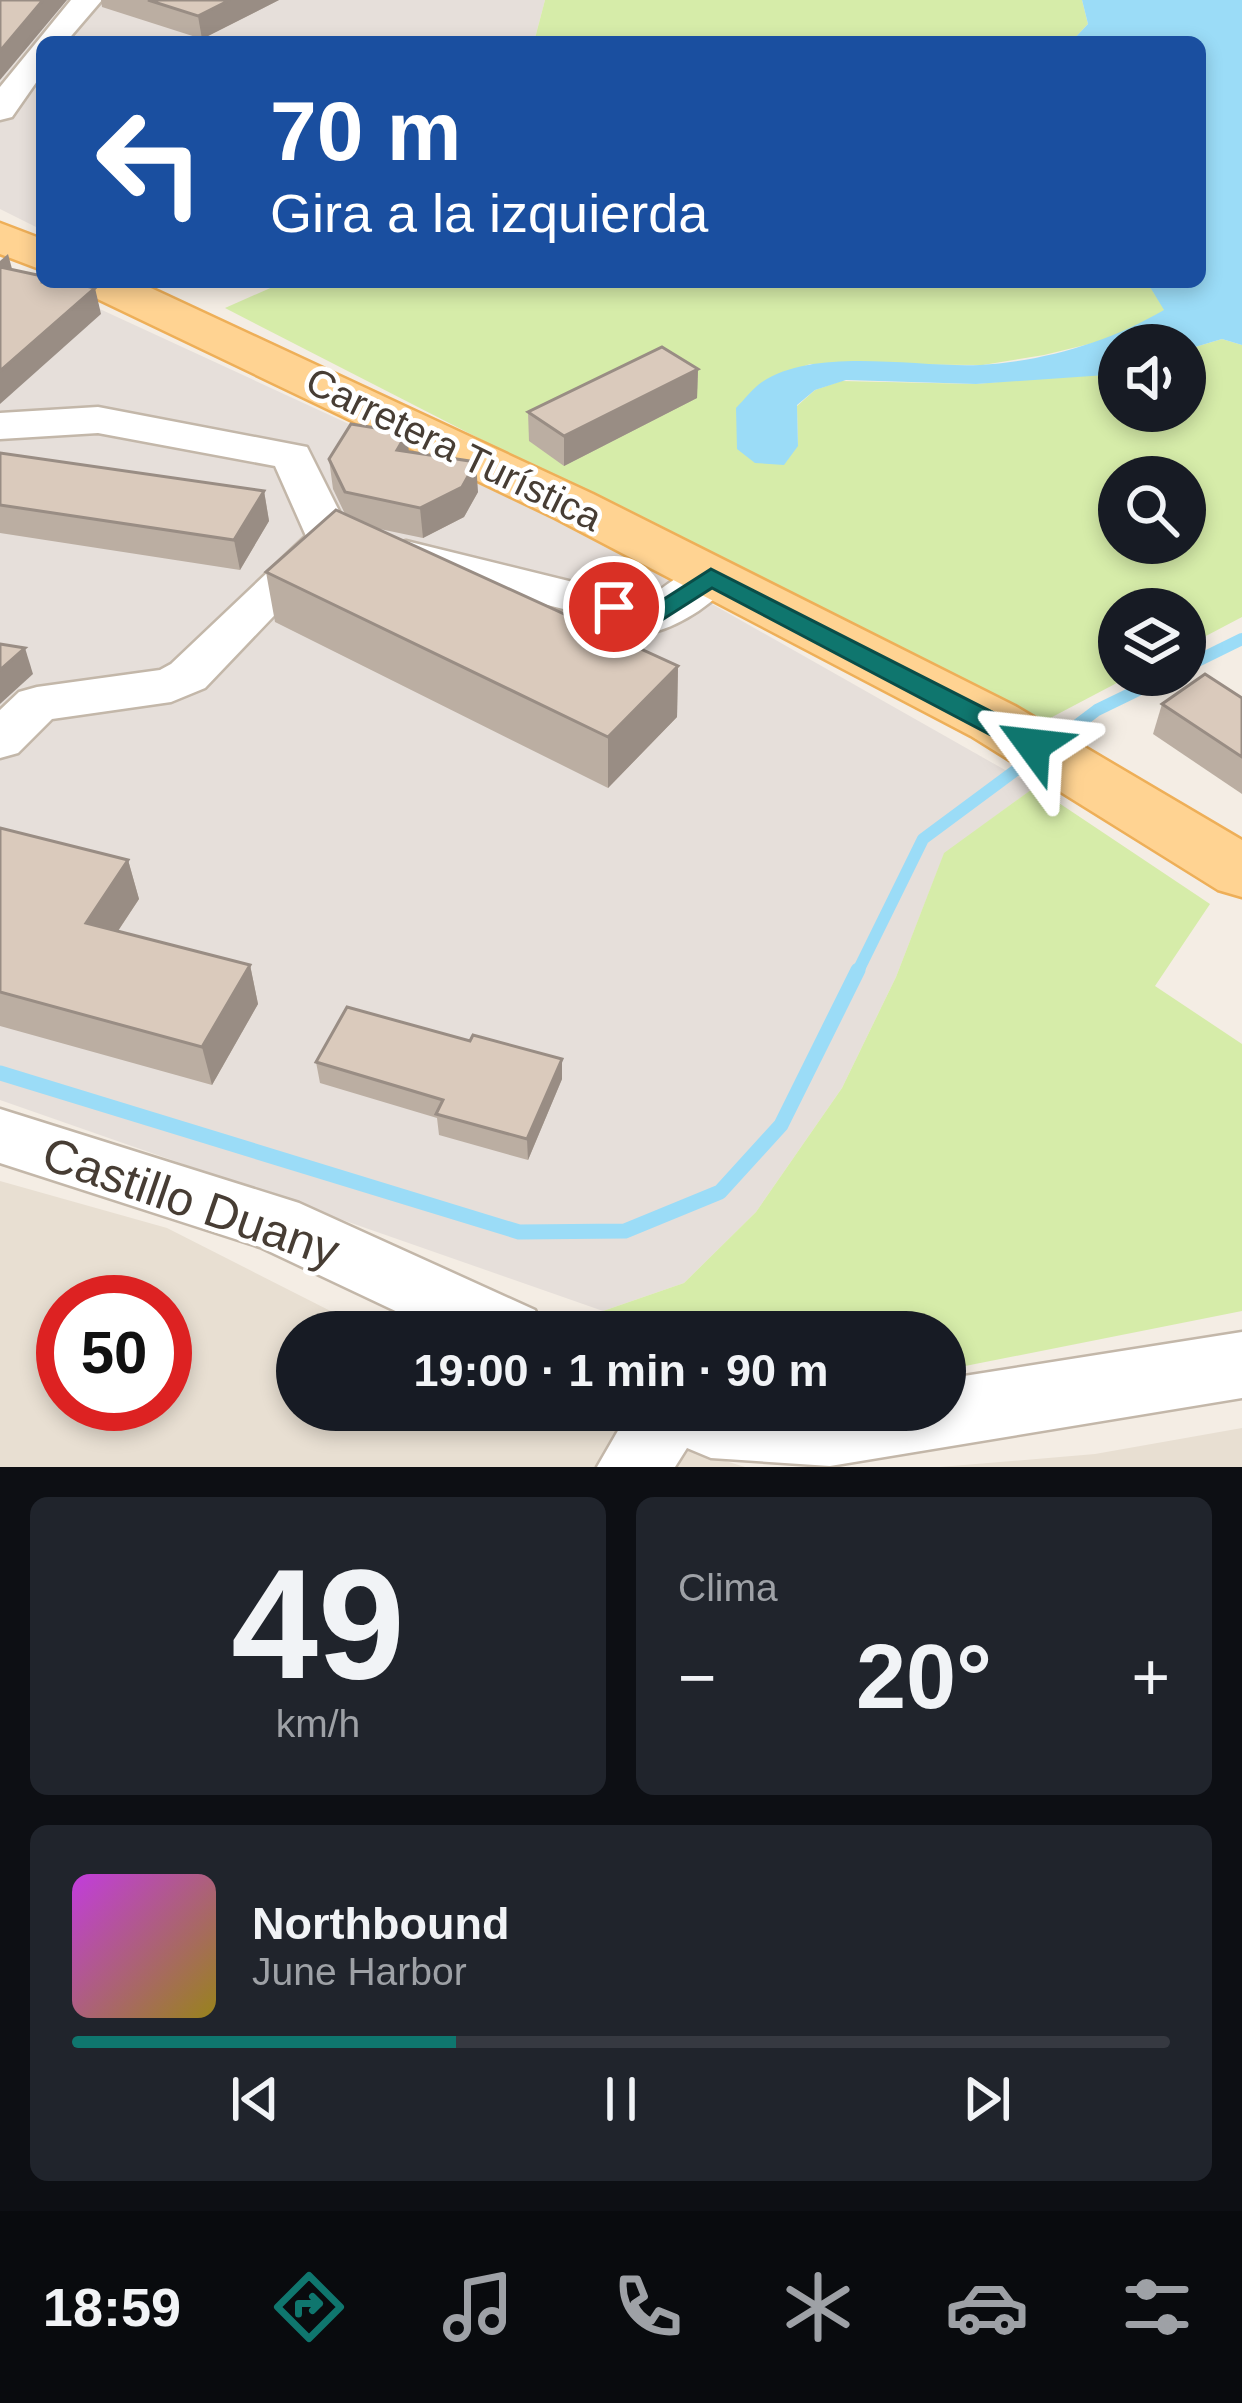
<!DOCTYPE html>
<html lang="es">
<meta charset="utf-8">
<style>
body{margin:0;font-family:Helvetica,sans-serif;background:#20242c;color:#f1f3f6;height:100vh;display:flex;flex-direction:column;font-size:45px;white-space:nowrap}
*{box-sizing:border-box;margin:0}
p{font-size:39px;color:#9ea1a6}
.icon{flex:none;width:66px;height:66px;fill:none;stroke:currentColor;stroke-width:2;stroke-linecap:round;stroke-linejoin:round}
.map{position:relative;height:1467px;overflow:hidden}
.side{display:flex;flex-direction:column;gap:30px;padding:30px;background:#0d0f14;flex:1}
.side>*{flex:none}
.banner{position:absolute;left:36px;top:36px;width:1170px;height:252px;border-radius:18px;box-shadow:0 6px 18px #0003;background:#1a4fa0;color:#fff;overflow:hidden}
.fabs{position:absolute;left:1098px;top:324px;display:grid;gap:24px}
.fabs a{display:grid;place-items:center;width:108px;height:108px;border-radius:50%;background:#171b24;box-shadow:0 6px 18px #0003;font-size:60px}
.speed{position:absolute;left:36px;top:1275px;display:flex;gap:24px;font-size:60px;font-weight:700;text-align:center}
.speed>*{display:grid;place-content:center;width:156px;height:156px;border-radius:50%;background:#171b24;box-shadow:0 6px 18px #0003;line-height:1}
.speed .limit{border:18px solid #d22;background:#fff;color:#111}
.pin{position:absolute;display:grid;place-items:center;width:102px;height:102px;color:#fff;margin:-51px;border:6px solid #fff;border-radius:50%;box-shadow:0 3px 12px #0007}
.me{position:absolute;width:132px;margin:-66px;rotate:300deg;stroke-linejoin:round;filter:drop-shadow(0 0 9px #0008)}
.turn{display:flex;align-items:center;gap:42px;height:252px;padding:0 36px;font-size:54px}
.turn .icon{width:156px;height:156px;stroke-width:2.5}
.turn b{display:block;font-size:84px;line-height:102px}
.big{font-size:90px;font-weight:700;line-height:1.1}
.side .tile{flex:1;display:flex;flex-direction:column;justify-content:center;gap:18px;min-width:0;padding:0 42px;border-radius:18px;background:#20242c}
.side .dial{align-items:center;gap:0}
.dial b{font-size:156px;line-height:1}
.song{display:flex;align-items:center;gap:36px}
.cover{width:144px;height:144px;border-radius:18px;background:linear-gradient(135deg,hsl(290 70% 55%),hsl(50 70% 35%))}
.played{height:12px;border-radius:6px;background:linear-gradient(90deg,#0f766e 35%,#363941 35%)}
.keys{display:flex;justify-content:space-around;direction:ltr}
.heat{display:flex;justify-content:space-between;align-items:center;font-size:66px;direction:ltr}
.side .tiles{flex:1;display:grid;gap:30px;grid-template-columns:1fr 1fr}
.tile:last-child{grid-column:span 2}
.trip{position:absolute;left:276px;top:1311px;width:690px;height:120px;border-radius:60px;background:#171b24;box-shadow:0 6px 18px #0003;font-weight:700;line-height:120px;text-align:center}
.dock{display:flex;height:192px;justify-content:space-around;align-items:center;background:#090b0e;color:#9ea1a6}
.dock .icon{width:84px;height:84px}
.dock .selected{color:#0f766e}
.dock b{font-size:54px;color:#f1f3f6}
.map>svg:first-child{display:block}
.residential{fill:#e8dfd2;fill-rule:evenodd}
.industrial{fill:#e6dfda}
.green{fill:#d6eca9;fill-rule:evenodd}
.water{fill:#9bdcf7}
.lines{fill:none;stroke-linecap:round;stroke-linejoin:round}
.stream-far1{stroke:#9bdcf7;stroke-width:12}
.stream{stroke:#9bdcf7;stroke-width:15}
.minor-casing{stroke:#c3b7a9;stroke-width:5}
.major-casing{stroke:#eeaf58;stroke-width:5}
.minor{fill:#fff;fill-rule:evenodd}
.major{fill:#ffd392;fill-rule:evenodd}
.wall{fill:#bbaea2}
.shaded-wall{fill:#998d84}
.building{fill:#dacabc;stroke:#998d84;stroke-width:3}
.route{fill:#0f766e;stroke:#0a4d48;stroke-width:3}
.labels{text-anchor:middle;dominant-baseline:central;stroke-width:9;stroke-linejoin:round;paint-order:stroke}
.street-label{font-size:39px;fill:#473d34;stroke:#fff}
.near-street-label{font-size:48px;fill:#473d34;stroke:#fff}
</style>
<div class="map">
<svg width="1242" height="1467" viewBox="0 0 1242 1467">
<rect width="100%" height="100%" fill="#f4ede4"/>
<g class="residential">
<path d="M0,1181l167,47 205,104h-75v78h263l185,57h-745zM63,1302h102v102h-102z"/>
<polygon points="1242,1428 1242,1467 940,1467 1095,1454"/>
</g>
<g class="industrial">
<polygon points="0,0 545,0 534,42 42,42 42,230 0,209"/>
<polygon points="0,263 592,536 1035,787 944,854 896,977 842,1088 756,1212 684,1283 603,1311 0,1100"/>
</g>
<g class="green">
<polygon points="545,0 1082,0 1088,24 1071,42 534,42"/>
<path d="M284,282h863l18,28 -47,27 -74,18 -61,10 -173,-1 -47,18 35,64 -1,-40 18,-16 26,-9 135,3 143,-13v40h66v-61l37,-11 20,6v272l-57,30v-38h-66v66h13l-95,50 -812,-417zM1119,477h66v66h-66z"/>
<polygon points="1035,787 1210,904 1155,986 1242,1044 1242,1311 945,1370 945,1332 645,1332 603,1311 684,1283 756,1212 842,1088 896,977 944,853"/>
</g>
<path class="water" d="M1082,0h160v345l-20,-6 -37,11v-5h-66v26l-13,4 -130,9 -130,-4 -31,10 -18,15 1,41 -14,19 -29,-2 -18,-14 -1,-41c8,-8 17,-20 26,-26 55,-36 155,-14 218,-17 65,-4 129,-23 184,-55l-17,-28h53v-240h-129l17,-18z"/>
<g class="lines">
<g class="stream-far1">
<polyline points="1185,667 1242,639"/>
<polyline points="1052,744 1097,710 1169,675"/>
<polyline points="857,973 923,839 1031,759"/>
</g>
<polyline class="stream" points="0,1073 519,1232 625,1231 720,1192 781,1125 858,970"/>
<defs>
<g id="minor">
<polygon points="71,0 102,0 66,42 42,42 42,74 12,117 0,120 0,87"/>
<polygon points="98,407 307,447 351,535 205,688 171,702 52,719 18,753 0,758 0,710 19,692 37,687 160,670 171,664 306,536 275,466 98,433 0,439 0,413"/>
<path d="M406,541l240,59c26,-18 49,-42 81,-33l7,10c-15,24 -53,48 -80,55l-264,-67 -7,-10 7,-10z"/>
<polygon points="0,1109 299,1203 535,1310 545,1332 440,1332 260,1247 0,1163"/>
<polygon points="1242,1332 1242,1398 830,1466 711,1458 687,1448 675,1467 597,1467 630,1410 945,1410 945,1379"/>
</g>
<g id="major">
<polygon points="0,223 42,239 42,270 0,254"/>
<polygon points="77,282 138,282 593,494 1015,706 1242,840 1242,897 1218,890 971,736 555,518 83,292"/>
</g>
</defs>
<use href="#minor" class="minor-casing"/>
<use href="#major" class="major-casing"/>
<use href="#minor" class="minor"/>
<use href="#major" class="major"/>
</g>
<g class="wall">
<polygon points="101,0 279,0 202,39 102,7"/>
<polygon points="698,369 697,398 564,466 529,441 528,412"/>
<polygon points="409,452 478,492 464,517 423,538 375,528 678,666 677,717 608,788 275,622 266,572 345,514 333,489 329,459"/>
<polygon points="0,453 264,491 269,521 240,570 0,533"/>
<polygon points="1242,698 1242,794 1153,734 1162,704"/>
<polygon points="0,828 128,860 139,899 118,931 250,965 258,1004 212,1085 0,1026"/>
<polygon points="470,1041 562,1059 562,1079 528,1160 439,1135 437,1118 320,1083 316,1062"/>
</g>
<g class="shaded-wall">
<polygon points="43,0 67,0 0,80 0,51"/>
<polygon points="230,0 279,0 202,39 198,16"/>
<polygon points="8,254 15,280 0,289 0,261"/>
<polygon points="95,288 101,314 0,404 0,371"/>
<polygon points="698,369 697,398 564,466 564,436"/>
<polygon points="407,433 410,463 397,450"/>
<polygon points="476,462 478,492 464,517 423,538 420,508"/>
<polygon points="264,491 269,521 240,570 234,540"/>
<polygon points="25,648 33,674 0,704 0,670"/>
<polygon points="678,666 677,717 608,788 608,737"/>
<polygon points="128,860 139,899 98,961 86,923"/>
<polygon points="250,965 258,1004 212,1085 202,1047"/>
<polygon points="562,1059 562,1079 528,1160 527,1139"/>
</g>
<g class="building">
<polygon points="0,0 43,0 0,51"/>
<polygon points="148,0 230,0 198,16"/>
<polygon points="0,267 42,276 42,282 68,282 95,288 0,371"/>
<polygon points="662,347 698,369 564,436 528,412"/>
<polygon points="351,424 407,433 397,450 476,462 462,487 420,508 345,492 329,459"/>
<polygon points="0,453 264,491 234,540 0,505"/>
<polygon points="336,510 678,666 608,737 266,572"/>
<polygon points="0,644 25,648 0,670"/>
<polygon points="1205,674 1242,698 1242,757 1162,704"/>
<polygon points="0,828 128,860 86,923 250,965 202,1047 0,992"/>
<polygon points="347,1007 470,1041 473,1035 562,1059 527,1139 436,1114 443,1100 316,1062"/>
</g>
<polygon class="route" points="711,569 1043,738 1047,745 1033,755 1023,752 712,588 654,625 605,613 601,607 614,599 650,608"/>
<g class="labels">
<g class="street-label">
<text transform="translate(454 449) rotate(26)">Carretera Turística</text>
</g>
<g class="near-street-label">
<text transform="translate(191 1202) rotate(19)">Castillo Duany</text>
</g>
</g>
</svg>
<div class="fabs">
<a><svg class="icon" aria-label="sound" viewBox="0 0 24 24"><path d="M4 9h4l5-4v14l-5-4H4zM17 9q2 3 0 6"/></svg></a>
<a><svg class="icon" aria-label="search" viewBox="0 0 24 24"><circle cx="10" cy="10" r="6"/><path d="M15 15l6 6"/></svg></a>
<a><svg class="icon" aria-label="layers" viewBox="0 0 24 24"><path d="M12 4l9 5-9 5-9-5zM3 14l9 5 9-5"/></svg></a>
</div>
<div class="speed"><div class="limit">50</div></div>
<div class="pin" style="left:614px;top:607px;background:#d93025"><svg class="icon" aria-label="arrive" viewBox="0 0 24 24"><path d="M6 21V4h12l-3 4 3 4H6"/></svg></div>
<svg class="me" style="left:1033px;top:745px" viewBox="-20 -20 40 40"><path d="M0-17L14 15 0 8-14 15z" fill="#0f766e" stroke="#fff" stroke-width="4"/></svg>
<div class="trip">19:00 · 1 min · 90 m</div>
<div class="banner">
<div class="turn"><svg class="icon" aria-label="left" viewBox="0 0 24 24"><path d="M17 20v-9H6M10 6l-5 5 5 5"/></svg><div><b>70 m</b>Gira a la izquierda</div></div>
</div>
</div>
<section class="side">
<div class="tiles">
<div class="tile dial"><b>49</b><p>km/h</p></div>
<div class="tile"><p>Clima</p>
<div class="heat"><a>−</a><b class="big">20°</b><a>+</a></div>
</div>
<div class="tile">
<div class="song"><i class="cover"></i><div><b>Northbound</b><p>June Harbor</p></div></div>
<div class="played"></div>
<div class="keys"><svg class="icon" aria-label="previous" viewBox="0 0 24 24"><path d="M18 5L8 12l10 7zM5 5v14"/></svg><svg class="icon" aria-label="pause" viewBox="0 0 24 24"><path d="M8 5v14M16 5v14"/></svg><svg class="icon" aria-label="next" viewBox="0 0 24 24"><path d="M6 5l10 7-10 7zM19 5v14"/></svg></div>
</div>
</div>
</section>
<nav class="dock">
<b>18:59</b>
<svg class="icon selected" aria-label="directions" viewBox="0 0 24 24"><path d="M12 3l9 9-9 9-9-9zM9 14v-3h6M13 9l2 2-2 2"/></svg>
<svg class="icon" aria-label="music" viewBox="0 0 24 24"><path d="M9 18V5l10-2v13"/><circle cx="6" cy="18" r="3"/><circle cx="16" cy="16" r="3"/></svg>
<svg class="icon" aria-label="phone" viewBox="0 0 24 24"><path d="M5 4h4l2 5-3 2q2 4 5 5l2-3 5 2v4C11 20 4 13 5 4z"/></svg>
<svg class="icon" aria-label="climate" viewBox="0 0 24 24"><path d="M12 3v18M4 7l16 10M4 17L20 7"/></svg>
<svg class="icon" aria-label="car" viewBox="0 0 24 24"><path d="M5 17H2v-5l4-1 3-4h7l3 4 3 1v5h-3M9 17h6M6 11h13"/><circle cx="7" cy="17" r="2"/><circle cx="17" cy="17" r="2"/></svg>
<svg class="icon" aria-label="filters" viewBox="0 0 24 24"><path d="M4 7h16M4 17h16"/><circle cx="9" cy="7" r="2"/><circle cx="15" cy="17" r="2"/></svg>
</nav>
